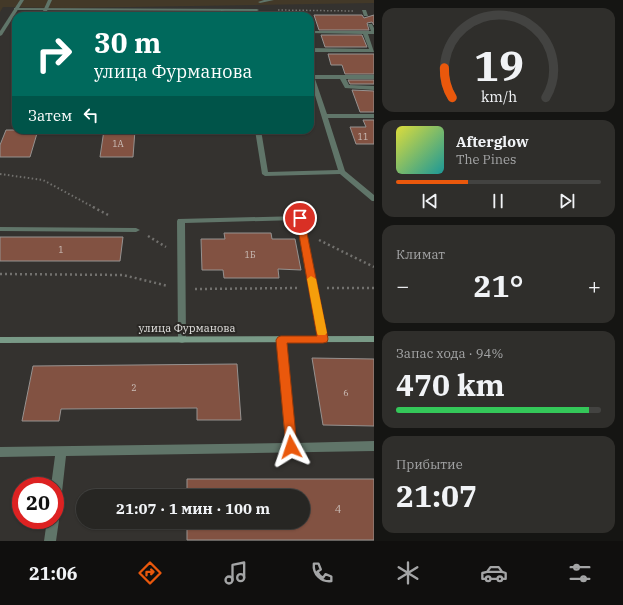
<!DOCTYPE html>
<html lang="ru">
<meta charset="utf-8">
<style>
body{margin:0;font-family:"IBM Plex Serif",serif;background:#2f2e2b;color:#f1f3f6;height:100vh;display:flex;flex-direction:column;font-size:15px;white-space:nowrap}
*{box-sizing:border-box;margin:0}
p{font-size:13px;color:#a4a5a6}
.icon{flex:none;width:22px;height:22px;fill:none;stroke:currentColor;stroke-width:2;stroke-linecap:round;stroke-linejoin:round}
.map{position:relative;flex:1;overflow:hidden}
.side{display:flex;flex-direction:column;gap:8px;padding:8px;background:#151513;width:249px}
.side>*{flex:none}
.banner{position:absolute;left:12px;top:12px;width:302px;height:122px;border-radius:12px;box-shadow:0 1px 3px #0004,0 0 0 1px #434341;background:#00695c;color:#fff;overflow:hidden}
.speed{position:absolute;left:12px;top:477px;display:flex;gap:8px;font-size:20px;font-weight:700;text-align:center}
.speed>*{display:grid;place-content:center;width:52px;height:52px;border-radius:50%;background:#272623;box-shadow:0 1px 3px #0004,0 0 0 1px #434341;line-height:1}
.speed .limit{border:6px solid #d22;background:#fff;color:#111}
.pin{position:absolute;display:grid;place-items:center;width:34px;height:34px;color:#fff;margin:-17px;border:2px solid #fff;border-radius:50%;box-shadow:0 1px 4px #0007}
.me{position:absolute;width:44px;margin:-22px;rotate:355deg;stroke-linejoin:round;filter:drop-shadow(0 0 3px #0008)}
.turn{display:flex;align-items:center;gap:14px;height:84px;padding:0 16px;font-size:18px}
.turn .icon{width:52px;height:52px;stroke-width:2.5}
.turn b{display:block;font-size:28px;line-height:34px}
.then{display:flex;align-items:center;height:38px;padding:0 16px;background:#0003;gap:8px;font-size:15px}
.big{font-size:30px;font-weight:800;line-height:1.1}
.side .tile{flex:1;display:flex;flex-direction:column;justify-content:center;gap:6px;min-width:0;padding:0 14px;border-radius:12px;background:#2f2e2b}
.side .dial{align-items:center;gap:0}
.dial svg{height:104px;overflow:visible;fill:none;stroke:#434341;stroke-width:7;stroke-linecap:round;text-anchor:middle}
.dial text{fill:#f1f3f6;stroke:none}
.song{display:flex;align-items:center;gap:12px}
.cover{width:48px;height:48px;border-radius:6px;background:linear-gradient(135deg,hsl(60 70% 55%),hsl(180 70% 35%))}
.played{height:4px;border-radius:2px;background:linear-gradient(90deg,#ea580c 35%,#434341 35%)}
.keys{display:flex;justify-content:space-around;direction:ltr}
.heat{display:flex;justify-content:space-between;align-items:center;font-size:22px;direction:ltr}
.charge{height:6px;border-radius:3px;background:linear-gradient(90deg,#34c759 94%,#434341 0)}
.trip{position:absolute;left:76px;top:489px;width:234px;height:40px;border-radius:20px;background:#272623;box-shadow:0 1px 3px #0004,0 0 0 1px #434341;font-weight:800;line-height:40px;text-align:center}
.tab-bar{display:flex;height:64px;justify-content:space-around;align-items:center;background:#100f0e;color:#a4a5a6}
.tab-bar .icon{width:28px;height:28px}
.tab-bar .current{color:#ea580c}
.tab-bar b{font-size:18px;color:#f1f3f6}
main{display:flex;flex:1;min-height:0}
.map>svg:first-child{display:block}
.industrial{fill:#433928}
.building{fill:#825242;stroke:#969290}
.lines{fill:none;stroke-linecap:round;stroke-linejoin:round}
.path-far2{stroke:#72716e;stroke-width:1.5;stroke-dasharray:1.5 2;stroke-linecap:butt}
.path-far1{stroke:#72716e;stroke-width:2;stroke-dasharray:1.5 2.5;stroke-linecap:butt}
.path{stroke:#72716e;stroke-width:2.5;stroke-dasharray:2 3;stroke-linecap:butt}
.service{fill:#607569;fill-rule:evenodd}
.minor{fill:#607569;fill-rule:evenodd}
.tertiary{fill:#607569;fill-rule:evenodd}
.secondary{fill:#799a87;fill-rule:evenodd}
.route{fill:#ea580c;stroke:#983908}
.slow{fill:#f59e0b}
.labels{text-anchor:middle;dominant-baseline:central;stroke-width:4;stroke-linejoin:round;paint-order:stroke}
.number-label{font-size:9px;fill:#ccbfb9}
.street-label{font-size:11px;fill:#e4e3e1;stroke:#2a2825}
.near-number-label{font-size:11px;fill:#ccbfb9}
</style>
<main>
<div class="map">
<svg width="374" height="541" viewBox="0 0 374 541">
<rect width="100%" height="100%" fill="#34322f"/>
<polygon class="industrial" points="0,0 374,0 374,3 68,8 3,7 0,12"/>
<g class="building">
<polygon points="314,15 362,15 364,18 374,15 374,25 372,22 367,23 369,30 319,30"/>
<polygon points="321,35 362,35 367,47 325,47"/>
<polygon points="328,54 374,54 374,74 345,74 342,65 331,65"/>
<polygon points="348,80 374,80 374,84 350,84"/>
<polygon points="352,90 374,91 374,112 360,112"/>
<polygon points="363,120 374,120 374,144 356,144 350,127 366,127"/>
<polygon points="6,130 38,130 30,157 0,157 0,145"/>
<polygon points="104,130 135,130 133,157 100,157"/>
<polygon points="224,233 271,233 272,239 295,239 301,270 278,269 279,278 224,278 223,270 202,270 201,239 225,239"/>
<polygon points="0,237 123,237 120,261 0,261"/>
<polygon points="312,358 374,359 374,426 323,425"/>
<polygon points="237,364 241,420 197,420 197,408 61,409 59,421 22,421 33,366"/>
<polygon points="187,479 374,479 374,540 187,540 187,522 303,522 303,496 187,496"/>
</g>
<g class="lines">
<polyline class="path-far2" points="278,10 353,11"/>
<polyline class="path-far1" points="0,174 43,180 95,208"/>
<g class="path">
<polyline points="93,207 110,216"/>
<polyline points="148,236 166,247"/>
<polyline points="319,240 374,267"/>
<polyline points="0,274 123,275 168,286"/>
<polyline points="327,288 374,288"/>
<polyline points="195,289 300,288"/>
</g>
<g class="service">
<polygon points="48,0 52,0 47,11 43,11"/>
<polygon points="264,0 274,0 260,3 258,2"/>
<polygon points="221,10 225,11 225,16 221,16"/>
<polygon points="362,10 366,10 368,16 364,16"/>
<polygon points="368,24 372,24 374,28 374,34 368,34 374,52 310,52 310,48 369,49 363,34 310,33 310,31 371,31"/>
<polygon points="310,68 313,70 314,75 374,75 374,79 346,79 349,85 374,86 374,90 345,88 340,79 315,79 327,114 374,114 374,118 328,118 345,171 374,195 374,201 372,201 340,174 265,176 262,174 255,130 261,130 268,172 338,170 310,79"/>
<polygon points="300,216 304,218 327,339 326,341 323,342 320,341 319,339 297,220 185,223 186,340 185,342 182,343 179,342 178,340 177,221 178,219"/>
<polygon points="0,227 136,228 140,230 136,232 0,231"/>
<polygon points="281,337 284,338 285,340 296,443 374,441 374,451 66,456 61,501 59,505 55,506 55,486 51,486 55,456 0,457 0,447 285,443 277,340 278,338"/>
<polygon points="55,515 57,516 59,520 56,541 44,541 47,520 55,520"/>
</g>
<polygon class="minor" points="14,8 257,9 259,10 257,11 16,10 14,10"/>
<polygon class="tertiary" points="20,0 24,0 2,35 0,36 0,31"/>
<polygon class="secondary" points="374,336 374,342 0,343 0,337"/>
</g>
<polygon class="route" points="300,215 304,218 328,339 327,342 323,343 287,343 297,447 296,451 291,453 287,451 286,447 276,340 278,337 281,336 317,336 296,218"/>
<polygon class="slow" points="311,276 316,279 327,333 325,335 318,335 317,333 307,279"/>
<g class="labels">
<g class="number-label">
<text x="363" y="136">11</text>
<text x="118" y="143">1А</text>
<text x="61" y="249">1</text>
<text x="250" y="254">1Б</text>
<text x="134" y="387">2</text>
<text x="346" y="392">6</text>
</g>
<g class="street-label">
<text x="187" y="328">улица Фурманова</text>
</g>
<g class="near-number-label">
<text x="338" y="509">4</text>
</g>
</g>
</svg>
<div class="speed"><div class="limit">20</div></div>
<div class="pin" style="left:300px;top:218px;background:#d93025"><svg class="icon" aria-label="arrive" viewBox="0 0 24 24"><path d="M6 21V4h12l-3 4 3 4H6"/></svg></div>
<svg class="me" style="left:291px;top:447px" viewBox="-20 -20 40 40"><path d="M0-17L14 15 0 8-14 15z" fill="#ea580c" stroke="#fff" stroke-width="4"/></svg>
<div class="trip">21:07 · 1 мин · 100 m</div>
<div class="banner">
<div class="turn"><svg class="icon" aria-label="right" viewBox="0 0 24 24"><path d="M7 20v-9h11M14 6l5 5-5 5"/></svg><div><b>30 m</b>улица Фурманова</div></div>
<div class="then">Затем<svg class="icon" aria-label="left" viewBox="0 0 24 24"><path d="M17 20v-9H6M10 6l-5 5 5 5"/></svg></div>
</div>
</div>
<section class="side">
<div class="tile dial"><svg viewBox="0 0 100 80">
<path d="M14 69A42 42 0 1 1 86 69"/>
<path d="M14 69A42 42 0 0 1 8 46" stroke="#ea580c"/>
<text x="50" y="56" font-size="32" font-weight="700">19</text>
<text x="50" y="72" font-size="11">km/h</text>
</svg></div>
<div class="tile">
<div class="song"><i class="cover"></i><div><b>Afterglow</b><p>The Pines</p></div></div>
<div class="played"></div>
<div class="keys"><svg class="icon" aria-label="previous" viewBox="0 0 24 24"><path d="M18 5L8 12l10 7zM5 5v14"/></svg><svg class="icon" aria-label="pause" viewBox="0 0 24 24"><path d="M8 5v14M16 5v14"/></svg><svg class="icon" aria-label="next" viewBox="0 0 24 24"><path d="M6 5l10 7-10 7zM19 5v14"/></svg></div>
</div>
<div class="tile"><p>Климат</p>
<div class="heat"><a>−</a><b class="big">21°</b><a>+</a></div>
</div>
<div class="tile"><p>Запас хода · 94%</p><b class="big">470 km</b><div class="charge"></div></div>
<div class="tile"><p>Прибытие</p><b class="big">21:07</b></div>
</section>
</main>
<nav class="tab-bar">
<b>21:06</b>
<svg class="icon current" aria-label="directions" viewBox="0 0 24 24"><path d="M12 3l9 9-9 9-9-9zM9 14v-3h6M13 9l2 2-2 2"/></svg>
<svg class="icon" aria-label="music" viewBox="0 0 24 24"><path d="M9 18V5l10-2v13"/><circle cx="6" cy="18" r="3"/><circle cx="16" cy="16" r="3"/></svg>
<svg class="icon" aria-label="phone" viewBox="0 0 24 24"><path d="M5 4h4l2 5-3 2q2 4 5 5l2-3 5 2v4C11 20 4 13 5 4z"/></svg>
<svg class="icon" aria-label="climate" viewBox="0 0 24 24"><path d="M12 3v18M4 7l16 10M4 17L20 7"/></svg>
<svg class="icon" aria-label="car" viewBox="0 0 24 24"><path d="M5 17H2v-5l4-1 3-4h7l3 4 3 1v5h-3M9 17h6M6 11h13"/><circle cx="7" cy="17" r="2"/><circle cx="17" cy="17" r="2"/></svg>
<svg class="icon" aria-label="filters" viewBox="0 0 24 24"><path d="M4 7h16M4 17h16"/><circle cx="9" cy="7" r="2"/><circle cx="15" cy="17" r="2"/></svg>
</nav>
